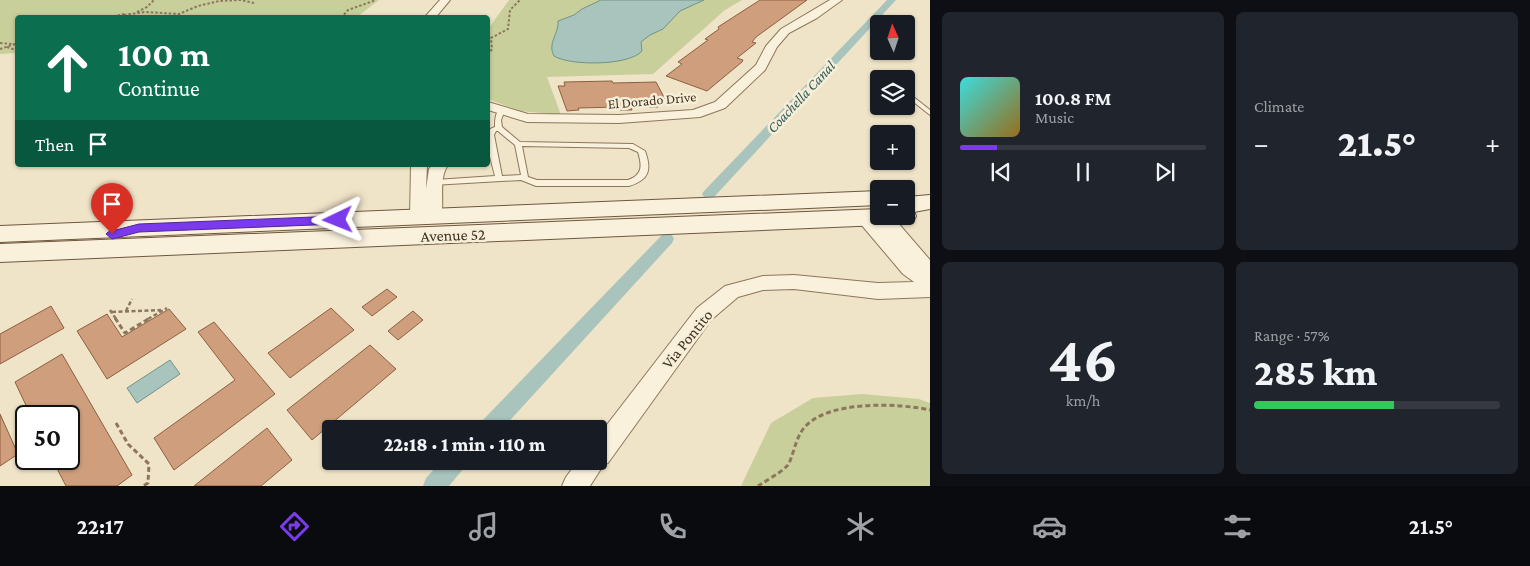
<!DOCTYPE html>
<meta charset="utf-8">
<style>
body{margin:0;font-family:"Crimson Pro",serif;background:#20242c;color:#f1f3f6;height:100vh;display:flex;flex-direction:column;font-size:19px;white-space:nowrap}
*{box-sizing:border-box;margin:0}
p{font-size:16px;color:#9ea1a6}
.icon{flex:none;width:28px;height:28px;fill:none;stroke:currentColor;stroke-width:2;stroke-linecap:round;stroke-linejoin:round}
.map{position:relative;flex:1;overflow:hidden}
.sheet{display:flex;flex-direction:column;gap:12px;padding:12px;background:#0d0f14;width:600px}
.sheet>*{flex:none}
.banner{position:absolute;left:15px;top:15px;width:475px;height:152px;border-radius:5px;box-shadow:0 1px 4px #0004;background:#0b6e4f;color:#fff;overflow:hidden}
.needle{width:32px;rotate:357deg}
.buttons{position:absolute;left:870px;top:15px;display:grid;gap:10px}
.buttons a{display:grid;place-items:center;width:45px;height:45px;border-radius:5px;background:#171b24;box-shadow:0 1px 4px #0004;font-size:25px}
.speed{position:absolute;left:15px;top:405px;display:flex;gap:10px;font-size:25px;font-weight:700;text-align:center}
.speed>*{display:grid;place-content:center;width:65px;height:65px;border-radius:50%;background:#171b24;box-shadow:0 1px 4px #0004;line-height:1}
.speed .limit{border:2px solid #111;border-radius:8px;background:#fff;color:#111}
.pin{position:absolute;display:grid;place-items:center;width:42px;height:42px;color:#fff;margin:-51px -21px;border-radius:50% 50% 50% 0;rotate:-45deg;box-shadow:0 0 5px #0007}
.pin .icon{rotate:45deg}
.me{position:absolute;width:55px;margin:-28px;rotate:268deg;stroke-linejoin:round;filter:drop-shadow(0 0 4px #0008)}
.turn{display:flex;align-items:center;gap:18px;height:105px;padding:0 20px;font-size:22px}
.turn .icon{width:65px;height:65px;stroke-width:2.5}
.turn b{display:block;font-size:35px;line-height:42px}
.then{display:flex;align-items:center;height:48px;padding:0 20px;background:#0003;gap:10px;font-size:19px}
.big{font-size:38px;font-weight:800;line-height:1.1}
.sheet .tile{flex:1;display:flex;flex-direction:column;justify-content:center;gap:8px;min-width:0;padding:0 18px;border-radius:8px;background:#20242c}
.sheet .dial{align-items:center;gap:0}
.dial b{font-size:65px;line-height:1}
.song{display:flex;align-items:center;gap:15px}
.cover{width:60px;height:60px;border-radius:8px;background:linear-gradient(135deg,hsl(180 70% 55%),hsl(40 70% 35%))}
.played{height:5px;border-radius:2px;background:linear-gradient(90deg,#7c3aed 15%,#363941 15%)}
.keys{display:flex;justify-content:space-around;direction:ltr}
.heat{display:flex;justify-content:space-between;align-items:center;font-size:28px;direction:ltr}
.charge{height:8px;border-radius:4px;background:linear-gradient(90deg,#34c759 57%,#363941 0)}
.sheet .tiles{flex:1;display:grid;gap:12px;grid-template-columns:repeat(2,1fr)}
.trip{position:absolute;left:322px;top:420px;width:285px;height:50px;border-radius:5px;background:#171b24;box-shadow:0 1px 4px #0004;font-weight:800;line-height:50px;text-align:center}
.dock{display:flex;height:80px;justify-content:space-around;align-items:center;background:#090b0e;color:#9ea1a6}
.dock .icon{width:35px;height:35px}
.dock .selected{color:#7c3aed}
.dock b{font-size:22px;color:#f1f3f6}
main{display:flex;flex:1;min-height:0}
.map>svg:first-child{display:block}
.green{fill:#c9cf9b}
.water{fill:#a9c4bc;stroke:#6f938a}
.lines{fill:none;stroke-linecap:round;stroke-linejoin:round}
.canal{fill:#a9c4bc;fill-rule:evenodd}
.building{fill:#cf9f7d;stroke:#8d5f41}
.service-casing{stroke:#8d765c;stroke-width:2}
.minor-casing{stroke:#8d765c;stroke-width:2}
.secondary-casing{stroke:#6f573f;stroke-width:2}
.path-far2{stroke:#8d765c;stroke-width:2;stroke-dasharray:2.5 2;stroke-linecap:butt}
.path-far1{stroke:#8d765c;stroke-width:2.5;stroke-dasharray:4 2.5;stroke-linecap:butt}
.path{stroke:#8d765c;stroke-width:3;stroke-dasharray:5 3;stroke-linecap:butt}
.service{fill:#faf1dc;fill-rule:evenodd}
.minor{fill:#faf1dc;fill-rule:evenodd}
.secondary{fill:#faf1dc;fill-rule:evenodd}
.route{fill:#7c3aed;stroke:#51269a}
.labels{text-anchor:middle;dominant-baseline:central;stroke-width:5;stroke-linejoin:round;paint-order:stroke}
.far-street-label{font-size:14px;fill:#3d2e20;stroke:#f7eed8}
.far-water-label{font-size:15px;font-style:italic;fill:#2f5d5a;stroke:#f7eed8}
.street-label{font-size:16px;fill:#3d2e20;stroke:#f7eed8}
</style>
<main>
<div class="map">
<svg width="930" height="486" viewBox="0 0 930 486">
<rect width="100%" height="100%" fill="#f0e4c8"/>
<g class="green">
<polygon points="0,0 379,0 357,17 18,18 17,53 0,54"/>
<polygon points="509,0 742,0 725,10 653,74 547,77 561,115 520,111 488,99 488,29"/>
<polygon points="862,394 919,399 930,403 930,486 741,486 771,423 813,398"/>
</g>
<g class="water">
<path d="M601,0h103l-24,11 -17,18 -13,6 -9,7 1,9c-13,15 -72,15 -88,5 -7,-13 5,-22 4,-35l16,-6 8,-6z"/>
<polygon points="170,360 180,374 137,403 127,388"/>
</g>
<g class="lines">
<g class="canal">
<polygon points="887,0 896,0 714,197 704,197 702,194 704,191"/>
<polygon points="667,234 672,235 674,239 672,243 502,429 478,429 481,422 662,235"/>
<polygon points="442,461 467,461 464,468 449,486 423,486 426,478"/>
</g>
</g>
<g class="building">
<polygon points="760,0 807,0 756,37 752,42 756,43 737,58 743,60 742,62 707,91 666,76 682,64 678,62 708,40 705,39 719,29 718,27"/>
<polygon points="612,81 613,83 656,82 665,99 653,99 658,107 631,107 632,110 620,110 619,107 578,108 579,110 567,111 558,86 565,86 564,82"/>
<polygon points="387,289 397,297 372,316 362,307"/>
<polygon points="51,306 64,328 0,364 0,334"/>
<polygon points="331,308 354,330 290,378 268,353"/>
<polygon points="169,309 186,329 107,379 77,331 107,314 122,337"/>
<polygon points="413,311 423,320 398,340 388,331"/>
<polygon points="214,322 275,394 174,470 154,438 235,380 198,332"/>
<polygon points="370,345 396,369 312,440 287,410"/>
<polygon points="62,354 132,475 117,486 66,486 52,459 69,459 69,416 31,416 15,382"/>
<polygon points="0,414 18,454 0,466"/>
<polygon points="267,428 292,460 261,486 194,486"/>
</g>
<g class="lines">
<defs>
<g id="service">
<polygon points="906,91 930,110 930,115 906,96"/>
<path d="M502,108l3,2 -4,10 1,7 18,15 113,2 12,7c7,19 4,29 -16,35h-93l-15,-6 -89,5 -1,-2 4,-3 60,-4c-2,-9 -11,-37 -6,-45 2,-3 3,-3 6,-4 0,-7 0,-16 7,-19zM496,131h2l17,14 6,30 -19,1 -8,-41zM522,146l107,2 9,4c4,13 5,23 -10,28h-91l-9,-3z"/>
</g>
<g id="minor">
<polygon points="440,0 450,0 435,18 424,18"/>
<polygon points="830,0 842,0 817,18 789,33 777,47 765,70 725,108 700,117 619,123 527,122 488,110 488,102 528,114 619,115 693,110 715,102 756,65 766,46 781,29"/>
<path d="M411,165h16l-1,24 3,-20 3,-4h16c-11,15 -2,44 -8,55l-6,2 -6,-2 -2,-3 -2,3 -6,2 -6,-2 -2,-4z"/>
<polygon points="865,212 871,214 877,220 875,217 879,212 879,216 892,216 930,260 930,297 878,299 794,289 763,290 738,297 711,320 608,463 604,464 590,486 562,486 566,477 578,461 599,461 599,435 697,308 725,286 763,276 794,275 878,283 914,282 903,274 859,222 857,218 859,214"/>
</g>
<g id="secondary">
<polygon points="879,191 879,205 0,242 0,226"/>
<polygon points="930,195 930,209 914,212 916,216 913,222 905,224 0,262 0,244 879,209 879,216 906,216 906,197"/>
</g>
</defs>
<use href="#service" class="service-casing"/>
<use href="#minor" class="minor-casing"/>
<use href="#secondary" class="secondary-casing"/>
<g class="path-far2">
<polyline points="137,12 147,7 154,0"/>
<polyline points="124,15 145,12 179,14 198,6 219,1 241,0 254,3"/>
<polyline points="109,18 124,14"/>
<polyline points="341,18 348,10 376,0"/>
<polyline points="0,43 12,44"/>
<polyline points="7,47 18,51"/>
<polyline points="0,49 18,43"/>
<polyline points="488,55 492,49 491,38 508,29 510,10 520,0"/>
</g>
<g class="path-far1">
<polyline points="110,310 116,319"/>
<polyline points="126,311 132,299"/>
<polyline points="112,312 161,310"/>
<polyline points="148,319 167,308"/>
</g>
<g class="path">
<polyline points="115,318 125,333 150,318"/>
<polyline points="116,423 128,444 149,464 148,483 143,486"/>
<path d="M758,486c9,-6 21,-12 29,-20 6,-7 8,-28 17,-38 23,-28 94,-25 126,-18"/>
</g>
<use href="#service" class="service"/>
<use href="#minor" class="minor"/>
<use href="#secondary" class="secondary"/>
</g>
<polygon class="route" points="338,216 343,220 338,224 139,232 112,239 106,234 108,232 139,224"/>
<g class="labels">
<g class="far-street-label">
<text transform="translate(652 100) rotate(-5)">El Dorado Drive</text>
</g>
<g class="far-water-label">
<text transform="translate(801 97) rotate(-47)">Coachella Canal</text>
</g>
<g class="street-label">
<text transform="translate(453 235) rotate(-2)">Avenue 52</text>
<text transform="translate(687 339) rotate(-51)">Via Pontito</text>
</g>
</g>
</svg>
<div class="buttons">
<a><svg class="needle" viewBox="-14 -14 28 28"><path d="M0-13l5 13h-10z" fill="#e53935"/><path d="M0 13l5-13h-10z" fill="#9ea1a6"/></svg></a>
<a><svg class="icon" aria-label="layers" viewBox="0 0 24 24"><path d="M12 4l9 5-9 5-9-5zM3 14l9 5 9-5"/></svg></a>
<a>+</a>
<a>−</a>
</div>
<div class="speed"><div class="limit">50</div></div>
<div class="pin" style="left:112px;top:234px;background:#d93025"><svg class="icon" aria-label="arrive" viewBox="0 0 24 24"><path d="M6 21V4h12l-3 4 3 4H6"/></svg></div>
<svg class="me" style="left:338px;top:220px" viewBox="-20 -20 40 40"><path d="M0-17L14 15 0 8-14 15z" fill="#7c3aed" stroke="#fff" stroke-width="4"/></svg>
<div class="trip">22:18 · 1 min · 110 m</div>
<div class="banner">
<div class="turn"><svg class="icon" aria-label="ahead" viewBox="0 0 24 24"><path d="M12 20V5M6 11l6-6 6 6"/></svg><div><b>100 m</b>Continue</div></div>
<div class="then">Then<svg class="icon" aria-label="arrive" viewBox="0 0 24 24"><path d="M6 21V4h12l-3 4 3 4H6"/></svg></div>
</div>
</div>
<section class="sheet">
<div class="tiles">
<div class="tile">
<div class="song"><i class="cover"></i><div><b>100.8 FM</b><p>Music</p></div></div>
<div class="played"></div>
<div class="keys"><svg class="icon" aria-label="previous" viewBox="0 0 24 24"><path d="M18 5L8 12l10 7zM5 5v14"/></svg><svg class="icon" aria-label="pause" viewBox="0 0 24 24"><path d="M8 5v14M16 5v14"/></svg><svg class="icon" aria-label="next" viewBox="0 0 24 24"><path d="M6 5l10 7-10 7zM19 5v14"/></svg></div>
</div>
<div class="tile"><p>Climate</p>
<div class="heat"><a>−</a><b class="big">21.5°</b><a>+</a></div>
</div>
<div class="tile dial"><b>46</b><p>km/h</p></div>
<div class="tile"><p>Range · 57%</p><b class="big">285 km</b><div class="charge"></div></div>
</div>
</section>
</main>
<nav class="dock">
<b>22:17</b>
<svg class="icon selected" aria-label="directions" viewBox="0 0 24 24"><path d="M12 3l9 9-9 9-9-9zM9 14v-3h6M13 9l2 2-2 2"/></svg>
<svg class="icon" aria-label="music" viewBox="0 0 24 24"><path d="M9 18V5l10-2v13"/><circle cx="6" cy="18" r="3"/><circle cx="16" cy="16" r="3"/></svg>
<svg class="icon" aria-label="phone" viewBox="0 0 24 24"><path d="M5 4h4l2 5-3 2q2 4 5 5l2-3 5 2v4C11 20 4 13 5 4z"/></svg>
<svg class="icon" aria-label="climate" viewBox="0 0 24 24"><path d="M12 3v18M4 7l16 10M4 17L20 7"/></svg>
<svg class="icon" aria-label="car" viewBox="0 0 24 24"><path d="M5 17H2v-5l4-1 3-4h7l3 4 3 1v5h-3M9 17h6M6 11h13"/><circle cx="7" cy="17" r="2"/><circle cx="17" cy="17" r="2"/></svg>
<svg class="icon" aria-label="filters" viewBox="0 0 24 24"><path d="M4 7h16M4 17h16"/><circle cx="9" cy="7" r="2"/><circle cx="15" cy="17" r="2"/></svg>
<b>21.5°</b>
</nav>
